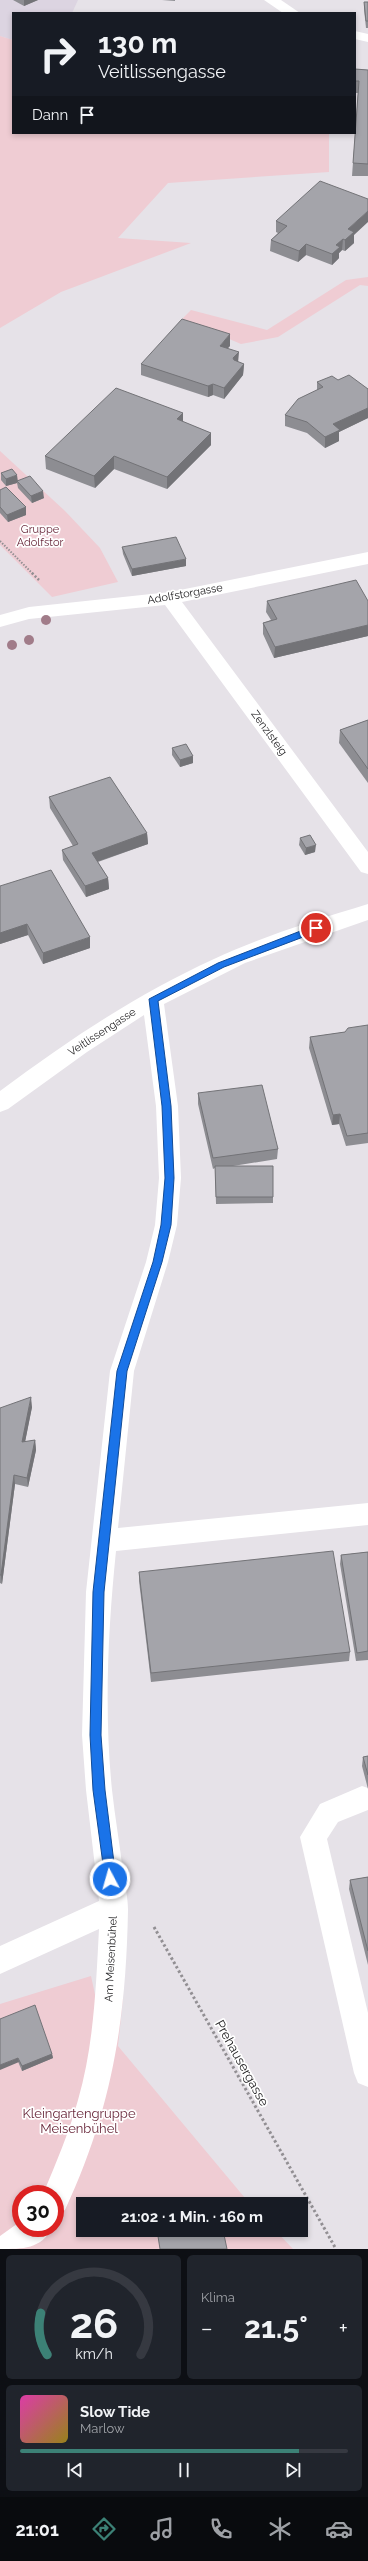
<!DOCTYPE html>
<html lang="de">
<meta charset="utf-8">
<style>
body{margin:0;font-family:Raleway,sans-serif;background:#20242c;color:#f1f3f6;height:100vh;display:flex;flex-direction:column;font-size:15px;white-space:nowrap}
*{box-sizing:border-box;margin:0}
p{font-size:13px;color:#9ea1a6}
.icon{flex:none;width:22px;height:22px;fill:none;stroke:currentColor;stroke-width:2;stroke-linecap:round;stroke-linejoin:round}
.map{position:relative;height:2249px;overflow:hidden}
.details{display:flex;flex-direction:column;gap:6px;padding:6px;background:#0d0f14;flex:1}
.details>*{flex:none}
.guide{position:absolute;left:12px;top:12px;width:344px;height:122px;border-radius:0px;box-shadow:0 2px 6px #0003;background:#171b24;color:#f1f3f6;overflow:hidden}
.speed{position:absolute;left:12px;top:2185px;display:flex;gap:8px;font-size:20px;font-weight:700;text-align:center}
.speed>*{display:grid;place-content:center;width:52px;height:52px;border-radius:50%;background:#171b24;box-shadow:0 2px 6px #0003;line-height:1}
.speed .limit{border:6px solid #d22;background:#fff;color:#111}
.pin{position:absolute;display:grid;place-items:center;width:34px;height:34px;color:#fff;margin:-17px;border:2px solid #fff;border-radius:50%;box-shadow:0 1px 4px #0007}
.me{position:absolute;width:44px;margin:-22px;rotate:354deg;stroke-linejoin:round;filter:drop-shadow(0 0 3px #0008)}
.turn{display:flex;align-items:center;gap:14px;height:84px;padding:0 20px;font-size:18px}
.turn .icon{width:52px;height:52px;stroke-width:2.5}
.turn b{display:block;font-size:28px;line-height:34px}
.then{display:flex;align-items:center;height:38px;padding:0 20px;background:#0003;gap:8px;font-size:15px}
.big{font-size:30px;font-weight:700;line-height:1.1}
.details .tile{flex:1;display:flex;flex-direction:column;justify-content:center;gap:6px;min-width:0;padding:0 14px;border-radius:6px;background:#20242c}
.details .dial{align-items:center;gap:0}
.dial svg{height:104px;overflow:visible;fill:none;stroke:#363941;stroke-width:7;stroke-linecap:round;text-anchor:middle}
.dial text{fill:#f1f3f6;stroke:none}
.song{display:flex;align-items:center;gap:12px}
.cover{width:48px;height:48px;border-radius:6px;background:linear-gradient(135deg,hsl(320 70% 55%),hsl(50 70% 35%))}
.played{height:4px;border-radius:2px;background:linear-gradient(90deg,#3c8176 85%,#363941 85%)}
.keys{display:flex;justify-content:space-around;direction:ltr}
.heat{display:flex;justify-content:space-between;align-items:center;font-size:22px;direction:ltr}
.details .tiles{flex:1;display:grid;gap:6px;grid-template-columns:1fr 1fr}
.tile:last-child{grid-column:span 2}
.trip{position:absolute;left:76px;top:2197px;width:232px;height:40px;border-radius:0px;background:#171b24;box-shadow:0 2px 6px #0003;font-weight:700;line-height:40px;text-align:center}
.dock{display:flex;height:64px;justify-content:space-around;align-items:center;background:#090b0e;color:#9ea1a6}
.dock .icon{width:28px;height:28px}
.dock .active{color:#3c8176}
.dock b{font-size:18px;color:#f1f3f6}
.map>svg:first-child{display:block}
.built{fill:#dcd4e1}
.green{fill:#efccd3;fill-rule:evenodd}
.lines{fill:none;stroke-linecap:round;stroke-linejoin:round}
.path-far2{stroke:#928f93;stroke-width:2;stroke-dasharray:1.5 1.5;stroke-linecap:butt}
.path-far1{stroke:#928f93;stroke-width:2.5;stroke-dasharray:2 2;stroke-linecap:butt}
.path{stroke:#928f93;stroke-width:3;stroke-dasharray:2.5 2.5;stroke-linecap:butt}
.minor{fill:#fff;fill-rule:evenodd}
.tree{fill:#a17c89}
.wall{fill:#8d8d92}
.shaded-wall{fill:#737377}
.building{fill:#a4a4aa;stroke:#737377}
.route{fill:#1a73e8;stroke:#114b97}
.labels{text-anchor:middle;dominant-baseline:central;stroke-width:3.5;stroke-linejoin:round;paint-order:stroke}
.park-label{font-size:11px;fill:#69283b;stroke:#fff}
.street-label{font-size:11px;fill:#232224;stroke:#fff}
.near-street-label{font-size:13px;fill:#232224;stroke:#fff}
.near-park-label{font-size:13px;fill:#69283b;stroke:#fff}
</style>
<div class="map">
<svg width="368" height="2249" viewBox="0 0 368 2249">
<rect width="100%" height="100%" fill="#e6e2e8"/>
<polygon class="built" points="0,0 78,0 72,13 13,13 13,40 0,36"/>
<g class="green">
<polygon points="0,36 13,40 13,133 329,133 329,172 168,183 118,238 191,243 61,292 0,328"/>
<polygon points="368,277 368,286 360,285 278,337 241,344 182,319 191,310 267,330 346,280"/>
<polygon points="0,451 65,511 100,548 118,582 52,597 0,545"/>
<path d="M91,1976l5,23h27l-5,47 132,158h-167v26h192l18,19h-293v-245zM21,2194h34v34h-34z"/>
</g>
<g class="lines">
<polyline class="path-far2" points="0,541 33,574"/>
<polyline class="path-far1" points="32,573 39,580"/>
<polyline class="path" points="154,1927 336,2249"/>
<g class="minor">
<polygon points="264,0 281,0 300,13 283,13"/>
<polygon points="355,31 368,34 368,42 355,39"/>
<polygon points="368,552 368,564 182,602 368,852 368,874 361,872 165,605 29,619 0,627 0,615 29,607 170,592"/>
<path d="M368,904v16l-123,43 -81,41 14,102 3,72 -4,47 -9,37 -34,109 -16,157 250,-25v22l-252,26c-8,78 -12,160 -4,239 3,28 8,55 11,83 2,12 5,25 5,37 -2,111 -16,199 -63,300l-10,5v-21h-12c13,-31 26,-61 35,-94 16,-55 18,-114 21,-171l-99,45v-28l99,-45 -13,-111 -4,-55 4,-143 24,-221 36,-109 9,-37 4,-47 -3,-72 -12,-91 -57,37 -79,57 -8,3v-21c67,-50 137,-97 214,-132 49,-23 102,-39 154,-55z"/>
<polygon points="362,1786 368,1788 368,1810 338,1822 327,1839 368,2013 368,2087 358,2083 354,2073 300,1837 320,1804"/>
<path d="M21,2221v7h31c-11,21 -29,21 -52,21v-13z"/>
</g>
</g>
<g class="tree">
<circle cx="46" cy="620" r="5"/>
<circle cx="29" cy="640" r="5"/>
<circle cx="12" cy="645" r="5"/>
</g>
<g class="wall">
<polygon points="13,0 38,0 24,6"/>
<polygon points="162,0 175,0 175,1"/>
<polygon points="364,2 368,2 368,28 366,28 364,9"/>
<polygon points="355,69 368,70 368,176 352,176 358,93 355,93"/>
<polygon points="276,221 354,235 354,243 345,251 342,250 339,253 339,258 332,265 306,255 298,262 270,251 271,240 278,233 276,232"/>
<polygon points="230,346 227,348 238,362 244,364 243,375 224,399 213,395 208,397 141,375 141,364"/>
<polygon points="338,380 368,389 368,418 339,432 339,441 325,448 307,433 285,426 285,415 317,390 317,382"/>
<polygon points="183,422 211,433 211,445 167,489 114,469 95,488 46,469 45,456"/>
<polygon points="1,473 18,481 44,498 32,503 18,488 17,483 6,486 1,480"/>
<polygon points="0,490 26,507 26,515 8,522 0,513"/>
<polygon points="122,547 186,566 132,576 123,554"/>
<polygon points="267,601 368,601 368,636 274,658 263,634 263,623 271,620 266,612"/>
<polygon points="368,720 368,783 339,743 340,730"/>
<polygon points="172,748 193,763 180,767 172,755"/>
<polygon points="49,797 147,833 148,844 98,862 108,878 109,889 86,897 63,860 62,850 73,846 50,808"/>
<polygon points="300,838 315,852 305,855 299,845"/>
<polygon points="0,886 90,948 43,964 28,935 0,944"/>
<polygon points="368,1025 368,1143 346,1146 339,1124 332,1125 309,1048 310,1037 345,1032"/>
<polygon points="198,1093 278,1149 277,1159 233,1166 273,1197 273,1203 216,1204 215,1168 213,1169 198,1104"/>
<polygon points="32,1407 25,1442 35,1440 36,1450 28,1487 15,1484 2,1584 0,1583 0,1408"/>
<polygon points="368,1552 368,1660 356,1661 340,1564 341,1555"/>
<polygon points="139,1572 350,1652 349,1661 151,1682 139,1581"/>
<polygon points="368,1756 368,1789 362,1766 363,1757"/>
<polygon points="368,1877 368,1965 349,1889 350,1880"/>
<polygon points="0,2019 52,2054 53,2058 22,2071"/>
</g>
<g class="shaded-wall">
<polygon points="24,0 38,0 24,6"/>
<polygon points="368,211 368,222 354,235 354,243 345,251 345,240 348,229"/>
<polygon points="343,239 342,250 339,253 339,258 332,265 332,254 336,245"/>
<polygon points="306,244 306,255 298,262 299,251"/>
<polygon points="230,334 230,346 220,357 220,346"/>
<polygon points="239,352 238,363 233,369 233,358"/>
<polygon points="244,364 243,375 224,399 224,388"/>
<polygon points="213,384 213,395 208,397 208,386"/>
<polygon points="368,408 368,418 339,432 339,441 325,448 325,437 333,424"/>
<polygon points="183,413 183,426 177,419"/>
<polygon points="211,433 211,445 167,489 167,477"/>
<polygon points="114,456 114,469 95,488 94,476"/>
<polygon points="17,475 18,482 17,481 17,483 6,486 6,479"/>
<polygon points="43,491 44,498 32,503 31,496"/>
<polygon points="26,507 26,515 8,522 7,515"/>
<polygon points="186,559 186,566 132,576 132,569"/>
<polygon points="368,625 368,636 274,658 275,647"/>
<polygon points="193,756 193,763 180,767 180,760"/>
<polygon points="147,833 148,844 93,863 92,853"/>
<polygon points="316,845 315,852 305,855 306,848"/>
<polygon points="108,878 109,889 86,897 85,886"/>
<polygon points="27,924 28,935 0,944 0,933"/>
<polygon points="90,937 90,948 43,964 43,953"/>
<polygon points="340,1114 339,1124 332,1125 333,1115"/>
<polygon points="31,1397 32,1407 23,1452 22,1442"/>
<polygon points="35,1440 36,1450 28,1487 27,1478"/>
<polygon points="14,1475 15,1484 2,1584 1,1575"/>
<polygon points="52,2054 53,2058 22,2071 22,2066"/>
<polygon points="18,2058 19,2062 0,2070 0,2065"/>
</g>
<g class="building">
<polygon points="364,2 368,2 368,21 366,21"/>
<polygon points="355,69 368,70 368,164 353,163 359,81 355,81"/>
<polygon points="320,181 368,199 368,211 348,229 354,232 345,240 343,239 336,245 340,247 332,254 306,244 299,251 271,240 287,226 276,221"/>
<polygon points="182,319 230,334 220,346 239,352 233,358 234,360 244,364 224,388 213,384 208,386 141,364"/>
<polygon points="349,375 368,389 368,408 333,424 340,430 325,437 307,422 285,415 298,399 323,387 317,382 332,376 338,380"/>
<polygon points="116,388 183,413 177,419 211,433 167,477 114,456 94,476 45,456"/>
<polygon points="12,469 17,475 6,479 1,473"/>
<polygon points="30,476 43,491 31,496 17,481"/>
<polygon points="6,487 26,507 7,515 0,507 0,490"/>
<polygon points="176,537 186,559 132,569 122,547"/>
<polygon points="356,580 368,601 368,625 275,647 263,623 277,619 267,601"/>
<polygon points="368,720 368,769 340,730"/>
<polygon points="186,744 193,756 180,760 172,748"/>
<polygon points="110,777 147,833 92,853 108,878 85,886 62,850 78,844 49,797"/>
<polygon points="310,835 316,845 306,848 300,838"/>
<polygon points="51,870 90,937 43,953 27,924 0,933 0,886"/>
<polygon points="368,1025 368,1133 347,1136 340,1114 333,1115 310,1037 345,1032 348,1028"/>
<polygon points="262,1085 278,1149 213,1158 198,1093"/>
<polygon points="215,1166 273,1166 273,1197 216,1197"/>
<polygon points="31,1397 22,1442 35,1440 27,1478 14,1475 1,1575 0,1575 0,1408"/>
<polygon points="333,1551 350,1652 151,1673 139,1572"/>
<polygon points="368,1552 368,1651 357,1653 341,1555"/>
<polygon points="368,1756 368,1775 363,1757"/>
<polygon points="368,1877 368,1951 350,1880"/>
<polygon points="35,2005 52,2054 22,2066 18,2058 0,2065 0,2019"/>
<polygon points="157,2230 223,2230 227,2249 160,2249"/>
</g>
<polygon class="route" points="316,925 319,926 319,931 224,967 158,1001 171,1106 174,1178 171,1225 162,1262 127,1371 104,1592 101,1735 105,1790 116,1879 110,1885 105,1879 93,1790 90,1735 93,1592 117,1371 153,1262 161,1225 165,1178 162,1106 149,999 218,963"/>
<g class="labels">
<g class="park-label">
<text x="40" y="529">Gruppe<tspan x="40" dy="13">Adolfstor</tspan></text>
</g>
<g class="street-label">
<text transform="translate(185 594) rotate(-10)">Adolfstorgasse</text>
<text transform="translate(269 733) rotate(54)">Zenzlsteig</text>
<text transform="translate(102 1032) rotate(-33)">Veitlissengasse</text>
<text transform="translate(111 1959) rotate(-87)">Am Meisenbühel</text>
</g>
<g class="near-street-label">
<text transform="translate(242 2063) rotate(61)">Prehausergasse</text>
</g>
<g class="near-park-label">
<text x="79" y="2113">Kleingartengruppe<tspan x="79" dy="15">Meisenbühel</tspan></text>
</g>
</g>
</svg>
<div class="speed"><div class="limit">30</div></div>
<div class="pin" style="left:316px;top:928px;background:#d93025"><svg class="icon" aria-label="arrive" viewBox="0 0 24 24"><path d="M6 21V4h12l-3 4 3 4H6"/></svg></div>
<svg class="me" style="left:110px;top:1879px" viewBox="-20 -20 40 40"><circle r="17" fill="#1a73e8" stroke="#fff" stroke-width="3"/><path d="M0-11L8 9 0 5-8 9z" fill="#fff"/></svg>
<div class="trip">21:02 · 1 Min. · 160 m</div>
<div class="guide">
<div class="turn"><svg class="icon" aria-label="right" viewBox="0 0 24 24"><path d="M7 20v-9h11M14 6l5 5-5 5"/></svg><div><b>130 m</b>Veitlissengasse</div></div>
<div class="then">Dann<svg class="icon" aria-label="arrive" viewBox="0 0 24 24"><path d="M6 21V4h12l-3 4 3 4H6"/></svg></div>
</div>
</div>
<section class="details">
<div class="tiles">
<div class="tile dial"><svg viewBox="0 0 100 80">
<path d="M14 69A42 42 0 1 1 86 69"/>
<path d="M14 69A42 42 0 0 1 9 37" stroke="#3c8176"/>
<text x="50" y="56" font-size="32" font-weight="700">26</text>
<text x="50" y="72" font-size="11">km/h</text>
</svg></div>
<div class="tile"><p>Klima</p>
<div class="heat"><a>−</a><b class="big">21.5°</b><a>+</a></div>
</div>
<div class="tile">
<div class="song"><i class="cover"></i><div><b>Slow Tide</b><p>Marlow</p></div></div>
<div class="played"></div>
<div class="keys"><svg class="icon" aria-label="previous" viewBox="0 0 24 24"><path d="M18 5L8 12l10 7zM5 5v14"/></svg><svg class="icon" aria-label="pause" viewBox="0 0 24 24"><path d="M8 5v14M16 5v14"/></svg><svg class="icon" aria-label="next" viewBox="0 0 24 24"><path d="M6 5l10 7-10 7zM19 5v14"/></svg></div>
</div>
</div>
</section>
<nav class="dock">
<b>21:01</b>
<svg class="icon active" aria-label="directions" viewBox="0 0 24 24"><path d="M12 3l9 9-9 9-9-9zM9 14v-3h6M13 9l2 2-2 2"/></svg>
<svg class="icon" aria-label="music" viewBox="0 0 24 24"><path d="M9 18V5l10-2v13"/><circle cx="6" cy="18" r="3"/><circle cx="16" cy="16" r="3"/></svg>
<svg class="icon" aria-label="phone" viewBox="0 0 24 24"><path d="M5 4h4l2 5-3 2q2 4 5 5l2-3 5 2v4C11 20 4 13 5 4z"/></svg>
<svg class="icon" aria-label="climate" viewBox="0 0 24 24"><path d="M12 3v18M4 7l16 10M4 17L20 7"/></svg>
<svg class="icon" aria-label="car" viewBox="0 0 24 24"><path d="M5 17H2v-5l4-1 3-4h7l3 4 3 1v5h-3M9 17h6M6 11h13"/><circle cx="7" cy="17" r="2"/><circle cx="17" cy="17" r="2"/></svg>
</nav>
